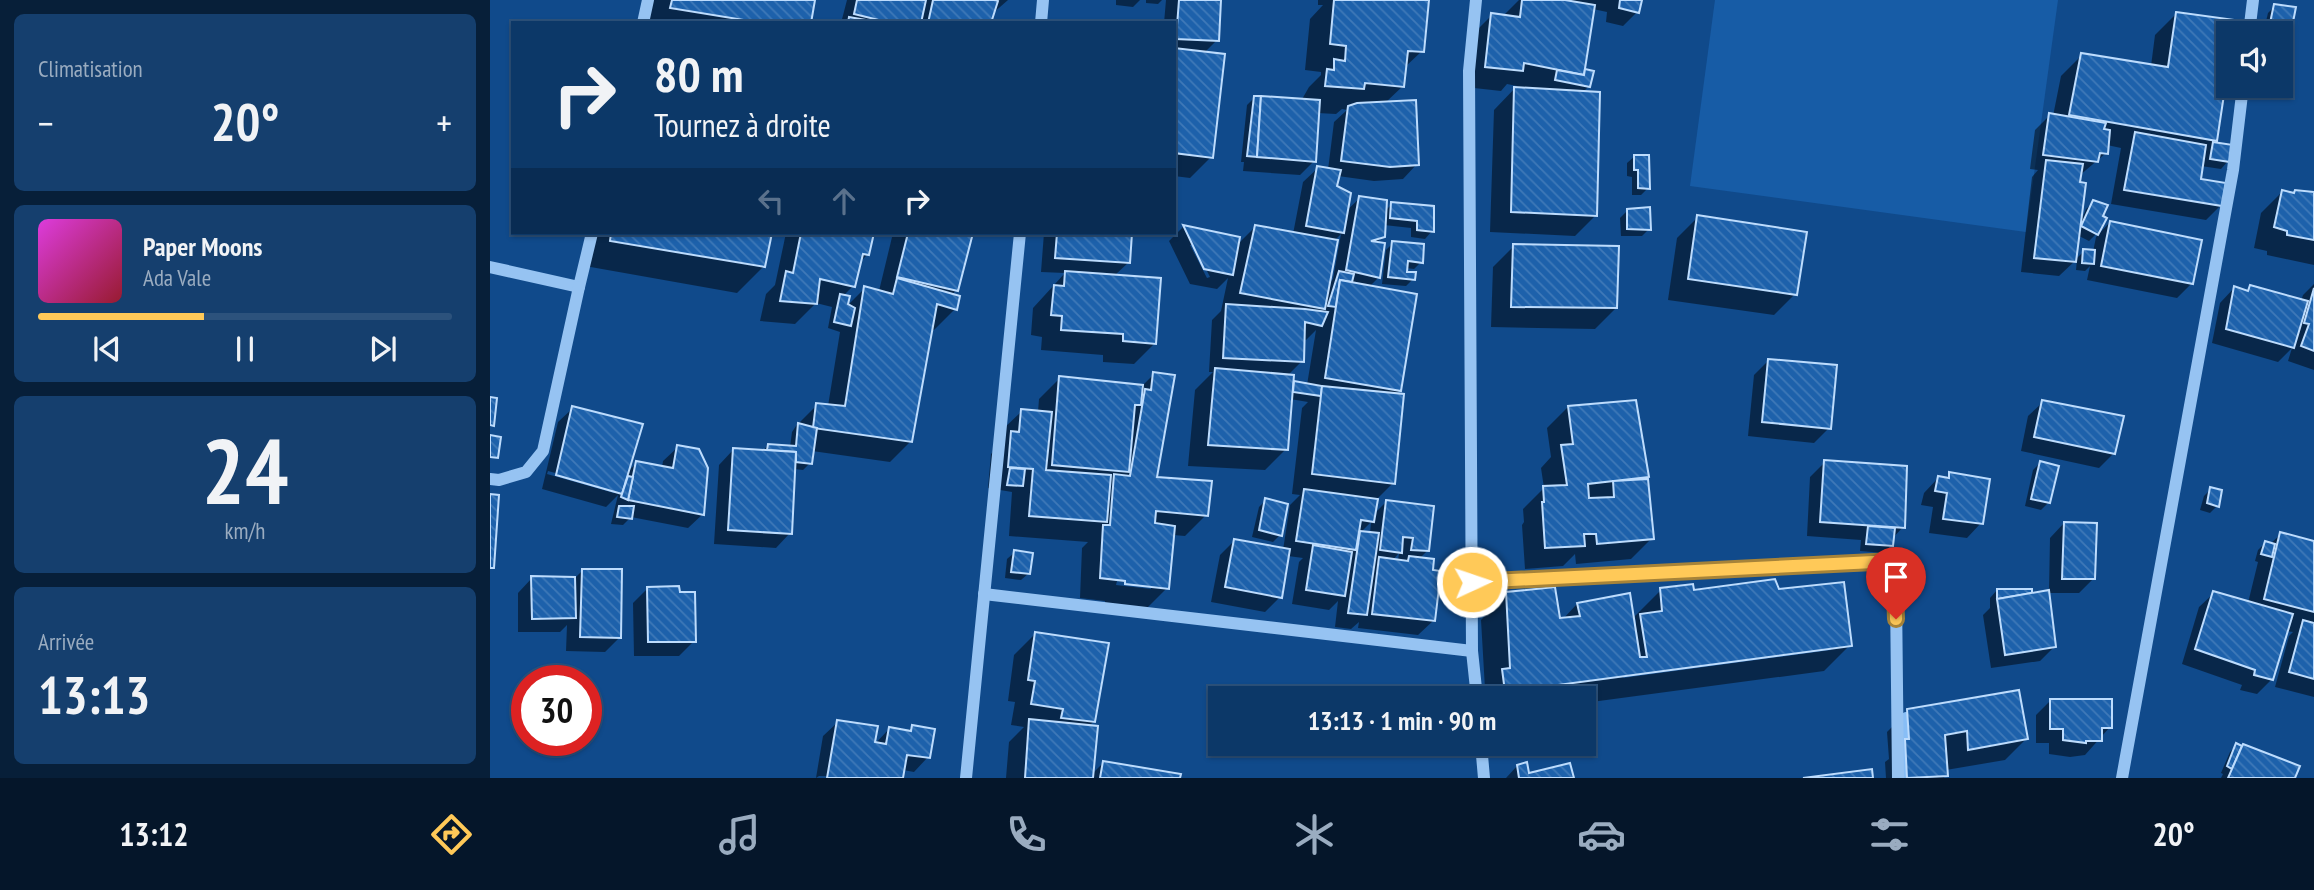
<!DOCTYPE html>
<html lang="fr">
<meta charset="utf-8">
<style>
body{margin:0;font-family:"PT Sans Narrow",sans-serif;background:#153f6e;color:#f1f3f6;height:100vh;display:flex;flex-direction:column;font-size:26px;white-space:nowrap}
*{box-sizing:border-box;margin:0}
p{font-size:23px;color:#9aacc0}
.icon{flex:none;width:38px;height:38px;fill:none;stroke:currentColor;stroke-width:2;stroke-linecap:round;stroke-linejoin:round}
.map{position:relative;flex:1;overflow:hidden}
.drawer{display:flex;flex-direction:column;gap:14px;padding:14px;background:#071f39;width:490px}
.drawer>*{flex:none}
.banner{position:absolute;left:21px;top:21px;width:665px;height:214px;border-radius:0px;box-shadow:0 2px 5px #0004,0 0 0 2px #2c527c;background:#0c3868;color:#f1f3f6;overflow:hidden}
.tools{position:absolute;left:1726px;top:21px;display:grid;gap:14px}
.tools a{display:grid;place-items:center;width:77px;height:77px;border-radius:0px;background:#0c3868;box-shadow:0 2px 5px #0004,0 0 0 2px #2c527c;font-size:35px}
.speed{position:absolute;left:21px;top:665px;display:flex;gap:14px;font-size:35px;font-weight:700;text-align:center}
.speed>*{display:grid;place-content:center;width:91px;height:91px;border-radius:50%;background:#0c3868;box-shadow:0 2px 5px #0004,0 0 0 2px #2c527c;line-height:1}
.speed .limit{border:10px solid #d22;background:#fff;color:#111}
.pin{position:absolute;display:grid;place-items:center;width:60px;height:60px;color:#fff;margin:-72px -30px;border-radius:50% 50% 50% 0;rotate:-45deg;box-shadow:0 0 7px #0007}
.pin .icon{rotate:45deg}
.me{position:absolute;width:77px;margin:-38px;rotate:87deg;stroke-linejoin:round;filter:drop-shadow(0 0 5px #0008)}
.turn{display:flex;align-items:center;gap:24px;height:147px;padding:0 28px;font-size:32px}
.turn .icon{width:91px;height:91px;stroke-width:2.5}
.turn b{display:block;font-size:49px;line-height:60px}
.lanes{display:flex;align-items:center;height:66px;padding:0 28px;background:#0003;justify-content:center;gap:35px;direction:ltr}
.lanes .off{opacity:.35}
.big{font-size:52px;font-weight:800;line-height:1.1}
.drawer .card{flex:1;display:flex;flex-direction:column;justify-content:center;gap:10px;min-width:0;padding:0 24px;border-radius:10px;background:#153f6e}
.drawer .dial{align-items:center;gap:0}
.dial b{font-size:91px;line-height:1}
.song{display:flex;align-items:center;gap:21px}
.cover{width:84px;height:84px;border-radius:10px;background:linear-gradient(135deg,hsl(300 70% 55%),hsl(350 70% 35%))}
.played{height:7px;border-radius:4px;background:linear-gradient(90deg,#ffc958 40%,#2c527c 40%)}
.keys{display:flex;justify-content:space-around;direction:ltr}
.heat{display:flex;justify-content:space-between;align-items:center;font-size:38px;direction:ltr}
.trip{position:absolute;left:718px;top:686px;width:388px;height:70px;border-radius:0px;background:#0c3868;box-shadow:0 2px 5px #0004,0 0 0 2px #2c527c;font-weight:800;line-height:70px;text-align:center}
.menu{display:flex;height:112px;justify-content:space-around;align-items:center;background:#05162a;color:#9aacc0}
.menu .icon{width:49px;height:49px}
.menu .on{color:#ffc958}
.menu b{font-size:32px;color:#f1f3f6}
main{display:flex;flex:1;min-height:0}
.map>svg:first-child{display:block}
.grass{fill:#175ca6}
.shadow{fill:#0007;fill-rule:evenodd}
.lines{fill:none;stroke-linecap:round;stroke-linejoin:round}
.stream{stroke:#88bef6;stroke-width:10}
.building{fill:url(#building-back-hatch);stroke:#bddcfd;stroke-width:2}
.minor{stroke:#96c3f2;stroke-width:12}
.route-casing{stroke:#a68339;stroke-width:18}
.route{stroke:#ffc958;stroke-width:12}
</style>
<main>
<section class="drawer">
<div class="card"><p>Climatisation</p>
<div class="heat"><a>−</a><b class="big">20°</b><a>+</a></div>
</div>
<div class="card">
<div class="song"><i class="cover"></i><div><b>Paper Moons</b><p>Ada Vale</p></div></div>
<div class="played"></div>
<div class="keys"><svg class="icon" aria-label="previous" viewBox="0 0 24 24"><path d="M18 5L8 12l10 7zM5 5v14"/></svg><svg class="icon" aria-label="pause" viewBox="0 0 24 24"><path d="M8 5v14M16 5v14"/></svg><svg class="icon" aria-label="next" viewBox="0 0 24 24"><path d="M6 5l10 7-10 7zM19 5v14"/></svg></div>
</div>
<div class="card dial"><b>24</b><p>km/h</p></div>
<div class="card"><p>Arrivée</p><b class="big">13:13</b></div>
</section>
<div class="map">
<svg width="1824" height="778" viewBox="0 0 1824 778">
<defs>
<pattern id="building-back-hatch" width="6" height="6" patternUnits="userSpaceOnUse" patternTransform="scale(1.75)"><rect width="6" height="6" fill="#1d61ab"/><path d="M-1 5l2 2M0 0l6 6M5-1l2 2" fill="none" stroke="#3f79b8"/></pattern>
</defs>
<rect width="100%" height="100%" fill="#104a8b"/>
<polygon class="grass" points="1225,0 1568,0 1536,232 1200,186"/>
<g class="shadow">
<polygon points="160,0 323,0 320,23 157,23"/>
<polygon points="357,0 518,0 502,14 499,23 351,23"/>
<polygon points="626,0 650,0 643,7 626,5"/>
<polygon points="656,0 672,0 668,4 656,3"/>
<polygon points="676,0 730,0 727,40 714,53 721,157 700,178 684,176 684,23 674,23"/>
<path d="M828,0h93l11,51 -18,17 -1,18 -18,17 32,61 -14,15 -29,2 -36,-5 -3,11 11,24 14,-13 25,13 7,-7 40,4v23l-7,8 -14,-2v-9l-27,-3 -1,11 -8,8 4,33 -10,10 31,103 -5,5 -2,88 -18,18 -2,14 13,-13 42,48 -9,9 14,62 -15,14 -60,-7 1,-6 -8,7 -16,-2 3,-26 -9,9 -37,-6 7,-42 4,-4 -15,-2 -8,41 -15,15 -54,-10 9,-47 14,-14 49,9 7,-45 10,-10 -8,-1 10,-86 6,-6 -18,-3 -4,50 -21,21 -77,-4 7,-76 18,-18h-4l3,-52 9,-9 7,-33 -11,11 -27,-5 -21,-43 14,-14 55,11 -1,7 18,-18 38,7 10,-52 15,-14 10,2 6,-48 13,-12 -5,-1 -6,5 -19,-1 -3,48 -14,14 -57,-4 1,-9h-3l6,-57 7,-7 47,3 8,-14 12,-12v-3l-16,-2 5,-51 13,-14h-5zM851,234l-8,45 -5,5 6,-43zM700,245h4l16,32 -3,1zM826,330l-9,55 -13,-2 -3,3 -4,-10 15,-15 1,-22 3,1zM881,522l-1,12 -10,-1zM909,553l-1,8h-6z"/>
<polygon points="1029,0 1149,0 1147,12 1133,26 1116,22 1117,12 1103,9 1093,70 1102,73 1099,86 1092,93 1106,215 1085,236 1000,232 1004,110 1027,86 1017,84 1011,91 975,87 981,36 1002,15 1013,16"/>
<polygon points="1785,6 1801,26 1794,33 1774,30 1778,13"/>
<polygon points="1686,14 1743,22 1741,33 1738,33 1726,140 1722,144 1741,147 1738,161 1731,169 1711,166 1709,180 1731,205 1716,220 1621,204 1631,148 1617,145 1616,153 1589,176 1590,224 1596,209 1604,202 1611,217 1614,219 1606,234 1599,241 1587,235 1584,261 1594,251 1603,252 1606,237 1620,222 1701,284 1687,298 1597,280 1600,266 1595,271 1586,270 1587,259 1569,276 1531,272 1542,177 1548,170 1540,169 1545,130 1560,115 1563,116 1571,76 1592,55 1661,66 1665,35"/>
<polygon points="1145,156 1158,188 1151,195 1142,195 1142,177 1137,176 1137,163"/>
<polygon points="1792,192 1824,194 1824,265 1777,255 1777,251 1764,248 1771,213"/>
<polygon points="1137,211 1159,229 1152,236 1131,236 1130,218"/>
<polygon points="1208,217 1305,294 1284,315 1178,300 1187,238"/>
<polygon points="102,233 280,233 273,267 247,293 95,266"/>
<polygon points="296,233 382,233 378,254 369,263 363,286 353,296 355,308 375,288 389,291 403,233 481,233 466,290 462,295 465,309 444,330 440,329 421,441 400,462 322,451 320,463 313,470 304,469 300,533 286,548 224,544 229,465 243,450 272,452 278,445 300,447 302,432 306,426 327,405 338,406 350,332 338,328 342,307 326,303 305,324 270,321 276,294 285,285"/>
<polygon points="554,233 640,233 639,262 624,276 665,343 644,364 613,362 613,355 551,350 552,337 541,335 543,308 575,273 551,272"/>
<polygon points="903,243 931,262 924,269 916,268 915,273 923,279 916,286 892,284 896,250"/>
<polygon points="1024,246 1126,308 1105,329 1001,327 1003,267"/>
<polygon points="1824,284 1824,370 1798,361 1802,348 1788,362 1722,343 1730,303 1744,288 1755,292 1761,287 1811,301 1813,295"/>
<polygon points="1278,361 1339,428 1324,443 1258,436 1264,375"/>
<path d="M664,374l1,104 51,37 -21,21 -12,-1 -6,53 -21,21 -41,-5v-3l-25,-3 2,-50 6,-6 -79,-6 3,-44 -24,-4 3,-34 8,-8 2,-15 21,-20 16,1 1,-13 21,-21 82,8zM627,581l34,4v4l-35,-4z"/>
<polygon points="1553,402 1624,453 1609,468 1531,451 1538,416"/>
<polygon points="1078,407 1157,476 1152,481 1162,538 1141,559 1086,564 1085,554 1073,566 1035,569 1032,525 1034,522 1033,509 1054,488 1051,468 1061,457 1057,428"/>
<path d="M83,408l53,65 11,-10 25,5 1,-7 15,-14 25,67 -15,14 -57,-11 -8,8 -12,-1 7,-29 -12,12 -64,-18 16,-67zM58,471l66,18v4l-67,-19z"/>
<polygon points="1335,462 1413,527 1402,539 1401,545 1394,553 1370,551 1371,540 1317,536 1320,477"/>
<polygon points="1550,463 1567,467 1558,503 1551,510 1535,506 1543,470"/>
<polygon points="1460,474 1491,523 1477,538 1439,533 1443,507 1431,505 1434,493 1448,478 1455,479"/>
<polygon points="1721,489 1727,506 1720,513 1710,510 1714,496"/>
<polygon points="776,500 790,535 783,542 762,537 769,507"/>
<polygon points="1574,523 1604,578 1589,593 1557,593 1564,647 1550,661 1501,668 1493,615 1500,608 1500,598 1507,590 1540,595 1559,592 1560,538"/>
<polygon points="1791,534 1824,543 1824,697 1785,687 1799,636 1803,632 1796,631 1782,679 1767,694 1750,690 1752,685 1692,664 1709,607 1724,593 1758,603 1768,562 1765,561 1768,550 1775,543 1780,544"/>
<polygon points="525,552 539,573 531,580 515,578 517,559"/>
<polygon points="93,570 129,638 115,652 76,651 77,625 70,632 28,632 28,593 42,578 85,578"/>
<polygon points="158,588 204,641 189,656 144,656 143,603"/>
<path d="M1171,590l117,1 72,54 -26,26 -240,32v-5h-107l8,-9 -4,-69 26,-26 55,26 15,-16 56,21h3l-1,-9zM1340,647l1,3 -208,28 4,-4z"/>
<polygon points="545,634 604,721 598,727 601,775 613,763 689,778 516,778 519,742 534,727 521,725 525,702 518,701 524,655"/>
<polygon points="1561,700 1620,727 1595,755 1580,757 1559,754 1559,743 1546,743 1546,715"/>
<polygon points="1418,711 1536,739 1515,760 1456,770 1456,775 1454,778 1396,778 1395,762 1399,759 1397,732"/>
<polygon points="348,722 383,746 399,729 417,732 422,727 438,757 424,772 413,770 411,778 329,776 326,778 333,736"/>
<polygon points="1747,745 1752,747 1804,778 1731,778 1733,774 1731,773 1740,752"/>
<polygon points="1027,766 1038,775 1082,778 1016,778"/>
</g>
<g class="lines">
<path class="stream" d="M1415,778c-5,-21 2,-40 1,-61"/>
</g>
<g class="building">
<polygon points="182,0 325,0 321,23 272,23 180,8"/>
<polygon points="367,0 436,0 431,23 401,23 364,14"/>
<polygon points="443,0 506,0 508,1 501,23 438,23"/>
<polygon points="689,0 731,0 729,41 686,39"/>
<polygon points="844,0 939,0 934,52 918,51 914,87 875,83 874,89 835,86 837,69 844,70 844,59 855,61 856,46 840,44"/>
<polygon points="1032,0 1075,0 1105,5 1094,75 1034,63 1033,71 995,67 1001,13 1030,17"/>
<polygon points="1130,0 1152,0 1149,13 1129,8"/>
<polygon points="1784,4 1806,7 1802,27 1780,23"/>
<polygon points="1686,12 1745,20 1743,33 1738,33 1738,68 1727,141 1579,115 1591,53 1678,67"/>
<polygon points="359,17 393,23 358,23"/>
<polygon points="684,48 735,54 723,158 684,153"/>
<polygon points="1095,69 1104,71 1100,87 1065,80 1067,70 1094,75"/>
<polygon points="1024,87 1110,92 1107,216 1021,212"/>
<polygon points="764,96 771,96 767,157 757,156"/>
<polygon points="771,96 830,100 826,162 767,157"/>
<polygon points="926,100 929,165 900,167 851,161 858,106 867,103"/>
<polygon points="1559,113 1616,123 1614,129 1620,130 1618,154 1610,153 1608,162 1553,155"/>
<polygon points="1645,132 1716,145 1711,179 1736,183 1732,206 1634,190"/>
<polygon points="1723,142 1743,145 1740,162 1720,159"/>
<polygon points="1144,155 1159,155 1160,189 1148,188 1148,170 1144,170"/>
<polygon points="1556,160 1593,164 1590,182 1596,183 1586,262 1544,258"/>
<polygon points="827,166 851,170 847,186 861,193 854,233 816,226"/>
<polygon points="1792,190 1804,193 1805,190 1824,192 1824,240 1797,235 1797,231 1784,227"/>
<polygon points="869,196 897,200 895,237 881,241 895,243 890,278 856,270"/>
<polygon points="1603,200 1618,205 1613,216 1617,218 1608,235 1591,226"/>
<polygon points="901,202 944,206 944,232 927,230 927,221 900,218"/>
<polygon points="1160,207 1161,230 1137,229 1137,209"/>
<polygon points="1207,215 1317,232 1307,295 1198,279"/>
<polygon points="1620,221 1712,240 1703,284 1611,266"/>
<polygon points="693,225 750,237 743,275 714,269"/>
<polygon points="765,225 848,240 835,309 750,293"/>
<polygon points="121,233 282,233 275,267 120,241"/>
<polygon points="311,233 384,233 379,255 373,254 365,287 330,279 327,304 290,301 296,271 303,273"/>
<polygon points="418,233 483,233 468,291 407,277"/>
<polygon points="567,233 642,233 640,263 565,258"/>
<polygon points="902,241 934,244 933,263 918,261 917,272 926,272 925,280 898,277"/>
<polygon points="1023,244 1129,246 1127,308 1021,307"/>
<polygon points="1593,249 1605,250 1604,264 1592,263"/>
<polygon points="575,271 671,278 666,344 633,341 633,334 571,330 572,316 561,315 564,285 574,286"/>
<polygon points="849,271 864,274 862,282 850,280 846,307 838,306"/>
<polygon points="407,278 470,296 467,310 447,304 422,442 323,428 326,403 355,406 374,286 403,294"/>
<polygon points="850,280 927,294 911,391 835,378"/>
<polygon points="1760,285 1818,301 1804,348 1736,329 1744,286 1758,291"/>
<polygon points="1824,288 1824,351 1811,346 1819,324 1814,323"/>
<polygon points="350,294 360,296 358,304 365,308 361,326 344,322"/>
<polygon points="736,304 815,309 838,312 832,326 815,322 814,362 733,358"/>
<polygon points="1278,359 1347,365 1341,429 1272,422"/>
<polygon points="725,368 804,375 798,450 718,445"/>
<polygon points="663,372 685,375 667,477 722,481 718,516 666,511 665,523 685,526 679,589 635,584 635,581 610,578 613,525 620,525 624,474 640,476 655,389 661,390"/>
<polygon points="569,376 653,385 651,405 645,405 639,472 562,465"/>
<polygon points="804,381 832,386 831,396 803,392"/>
<polygon points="832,386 914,394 905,484 822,474"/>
<polygon points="0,397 7,398 4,426 0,425"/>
<polygon points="1146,400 1159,477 1098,484 1099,498 1124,497 1123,481 1158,479 1164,539 1107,544 1106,534 1094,534 1095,546 1055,548 1052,502 1054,502 1053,486 1077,485 1071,445 1083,444 1078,406"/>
<polygon points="1552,400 1634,416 1625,454 1544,437"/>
<polygon points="82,406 153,424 132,494 66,475"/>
<polygon points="531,409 562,412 556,470 621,475 617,522 539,516 543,469 518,467 521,431 529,432"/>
<polygon points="308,423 327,428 322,464 306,462 306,452 277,450 278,444 306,446"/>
<polygon points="0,435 11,437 8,458 0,457"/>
<polygon points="187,445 209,449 218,468 214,515 138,500 146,461 183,468"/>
<polygon points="243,448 306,452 302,534 238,530"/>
<polygon points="1334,460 1417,466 1415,528 1330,522"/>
<polygon points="1550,461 1569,466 1560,503 1541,499"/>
<polygon points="520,468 535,469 533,486 517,485"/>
<polygon points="1459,472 1500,479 1493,524 1453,519 1457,493 1445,491 1448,476 1459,478"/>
<polygon points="138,476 143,477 138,500 131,497"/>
<polygon points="1720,487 1732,490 1729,507 1717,503"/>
<polygon points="814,489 888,499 884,522 871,520 866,550 806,541"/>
<polygon points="0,494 9,495 4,568 0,568"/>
<polygon points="775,498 798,504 792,536 769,530"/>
<polygon points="896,500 944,506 939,551 921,550 923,538 913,537 912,553 890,550"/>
<polygon points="129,506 144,506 142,519 127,517"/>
<polygon points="1574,522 1607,523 1605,579 1572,579"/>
<polygon points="1378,526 1405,528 1403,546 1376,544"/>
<polygon points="870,531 889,533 877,615 858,613"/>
<polygon points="1790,532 1824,541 1824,612 1774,599"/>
<polygon points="744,539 800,549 792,598 735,587"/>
<polygon points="1775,541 1785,544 1782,557 1771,554"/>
<polygon points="823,545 862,552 855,596 816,590"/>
<polygon points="524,550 543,553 540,574 521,572"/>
<polygon points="919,556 944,559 943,570 951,571 945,621 882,614 889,557 918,561"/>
<polygon points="92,569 132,569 131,638 90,637"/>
<polygon points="41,576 85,577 86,618 42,619"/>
<polygon points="1285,579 1289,589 1354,582 1362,646 1015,692 1012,669 1020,668 1016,592 1065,587 1070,618 1090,616 1087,603 1140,593 1150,657 1157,657 1150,614 1172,611 1170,588 1203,584 1204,590"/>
<polygon points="189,586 190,592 205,592 206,642 158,642 157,587"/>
<polygon points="1507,589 1542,589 1542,593 1507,599"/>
<polygon points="1559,590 1566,647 1515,655 1507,599"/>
<polygon points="1723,591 1803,614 1783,680 1764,675 1765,670 1705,649"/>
<polygon points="1813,620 1824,623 1824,679 1799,672"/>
<polygon points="545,632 619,643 605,722 571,718 573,709 541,704 545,681 538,680"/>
<polygon points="1529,690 1538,739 1478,750 1477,731 1455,735 1458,776 1417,778 1415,739 1419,739 1417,709"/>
<polygon points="1560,699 1622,699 1622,728 1612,728 1612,741 1596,741 1596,743 1573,740 1573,729 1560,729"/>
<polygon points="539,719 608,726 603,778 535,778"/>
<polygon points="347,720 388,726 385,742 396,744 399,727 421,731 422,725 445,729 440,758 417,755 413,778 337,778"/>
<polygon points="1746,743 1752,746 1742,769 1737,766"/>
<polygon points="1753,744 1810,766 1805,778 1738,778"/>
<polygon points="613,761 691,774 690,778 610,778"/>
<polygon points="1037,762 1039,773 1080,763 1084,778 1029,778 1027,765"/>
<polygon points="1382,769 1383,778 1313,778"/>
</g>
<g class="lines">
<g class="minor">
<polyline points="986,0 979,71 982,651 987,698"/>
<polyline points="153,23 158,0"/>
<polyline points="551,23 553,0"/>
<polyline points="1759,33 1763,0"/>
<polyline points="0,267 89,287 102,233"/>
<polyline points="0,479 9,480 36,472 53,451 89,287"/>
<polyline points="982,582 1403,561 1406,594 1408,778"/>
<polyline points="494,594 982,651"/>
<polyline points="991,744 994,778"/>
<polyline points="476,778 530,233"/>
<polyline points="1632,778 1743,170 1753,86"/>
</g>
</g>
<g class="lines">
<defs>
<polyline id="route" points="982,582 1404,561 1406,619"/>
</defs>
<use href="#route" class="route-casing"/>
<use href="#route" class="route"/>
</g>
</svg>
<div class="tools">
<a><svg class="icon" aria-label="sound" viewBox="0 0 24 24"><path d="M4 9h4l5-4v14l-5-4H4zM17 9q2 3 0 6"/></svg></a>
</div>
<div class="speed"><div class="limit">30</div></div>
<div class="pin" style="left:1406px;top:619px;background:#d93025"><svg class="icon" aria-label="arrive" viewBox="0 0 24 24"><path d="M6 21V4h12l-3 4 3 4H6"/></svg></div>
<svg class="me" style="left:982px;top:582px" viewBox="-20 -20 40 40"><circle r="17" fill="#ffc958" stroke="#fff" stroke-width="3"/><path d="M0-11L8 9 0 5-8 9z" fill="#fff"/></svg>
<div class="trip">13:13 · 1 min · 90 m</div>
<div class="banner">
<div class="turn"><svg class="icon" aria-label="right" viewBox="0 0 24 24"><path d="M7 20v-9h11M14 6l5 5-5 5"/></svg><div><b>80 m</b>Tournez à droite</div></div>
<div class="lanes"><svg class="icon off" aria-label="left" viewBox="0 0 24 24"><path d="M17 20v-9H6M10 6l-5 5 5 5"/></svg><svg class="icon off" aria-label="ahead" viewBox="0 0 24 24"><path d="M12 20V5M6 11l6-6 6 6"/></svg><svg class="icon" aria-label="right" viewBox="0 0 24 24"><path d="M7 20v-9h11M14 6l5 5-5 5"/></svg></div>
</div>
</div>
</main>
<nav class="menu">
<b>13:12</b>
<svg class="icon on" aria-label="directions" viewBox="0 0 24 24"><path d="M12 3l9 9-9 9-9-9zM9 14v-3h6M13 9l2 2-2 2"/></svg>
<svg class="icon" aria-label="music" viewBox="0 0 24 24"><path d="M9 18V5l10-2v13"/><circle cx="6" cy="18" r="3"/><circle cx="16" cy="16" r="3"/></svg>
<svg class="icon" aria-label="phone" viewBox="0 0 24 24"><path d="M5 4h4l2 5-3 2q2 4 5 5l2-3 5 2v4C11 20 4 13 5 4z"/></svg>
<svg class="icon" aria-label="climate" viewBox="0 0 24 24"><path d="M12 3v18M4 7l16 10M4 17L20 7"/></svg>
<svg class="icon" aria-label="car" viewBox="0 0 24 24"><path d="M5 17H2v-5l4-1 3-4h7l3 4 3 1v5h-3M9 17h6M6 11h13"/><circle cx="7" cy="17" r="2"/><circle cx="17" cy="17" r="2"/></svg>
<svg class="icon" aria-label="filters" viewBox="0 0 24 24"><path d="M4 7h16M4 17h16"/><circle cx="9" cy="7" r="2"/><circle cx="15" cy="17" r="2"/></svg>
<b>20°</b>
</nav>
